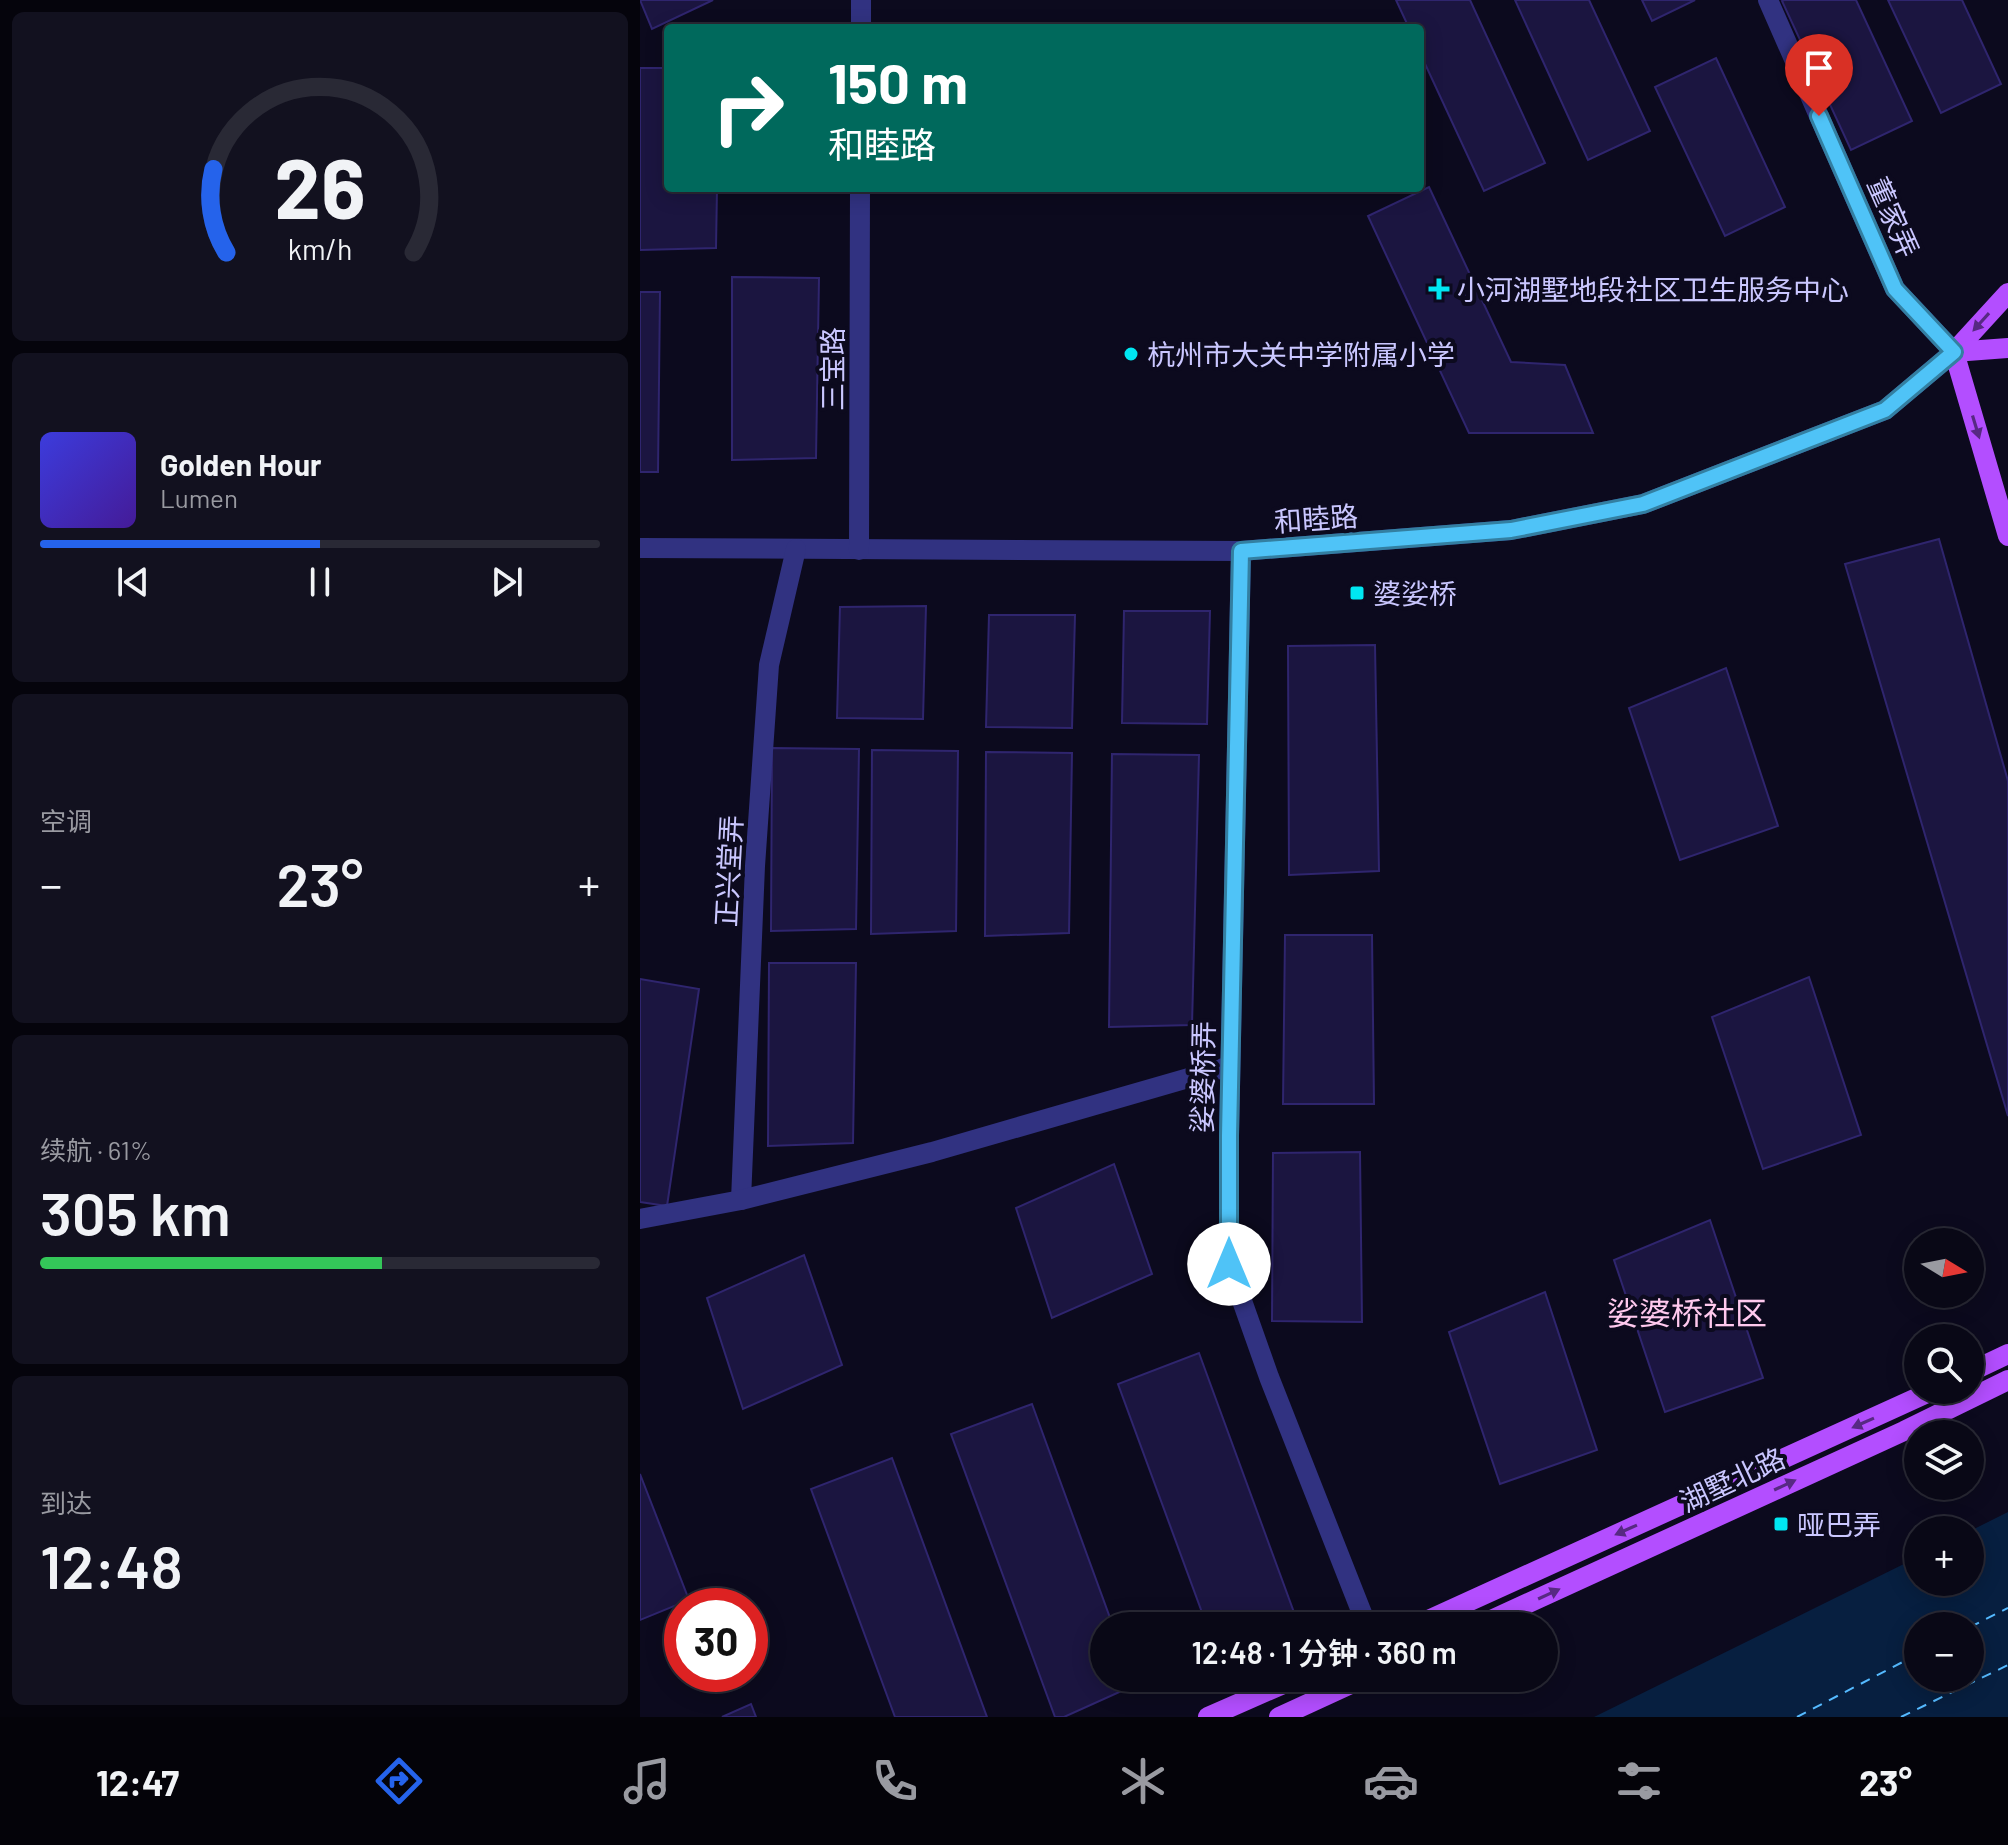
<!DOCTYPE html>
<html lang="zh">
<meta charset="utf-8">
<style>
body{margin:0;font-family:Barlow,"Noto Sans SC",sans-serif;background:#12111f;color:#f1f3f6;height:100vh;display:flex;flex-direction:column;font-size:30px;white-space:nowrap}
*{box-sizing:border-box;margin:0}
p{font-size:26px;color:#999aa1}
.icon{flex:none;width:44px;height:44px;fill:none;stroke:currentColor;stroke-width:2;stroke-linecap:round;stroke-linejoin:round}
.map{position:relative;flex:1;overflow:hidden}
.sheet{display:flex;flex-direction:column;gap:12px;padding:12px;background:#05040c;width:640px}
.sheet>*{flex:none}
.banner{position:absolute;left:24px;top:24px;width:760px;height:168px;border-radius:8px;box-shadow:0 4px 20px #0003,0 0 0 2px #292935;background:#00695c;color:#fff;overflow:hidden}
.needle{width:52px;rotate:100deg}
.tools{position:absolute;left:1264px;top:1228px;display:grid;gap:16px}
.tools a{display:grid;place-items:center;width:80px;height:80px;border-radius:50%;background:#090816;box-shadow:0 4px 20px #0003,0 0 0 2px #292935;font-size:40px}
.speed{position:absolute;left:24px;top:1588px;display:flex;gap:16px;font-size:40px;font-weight:700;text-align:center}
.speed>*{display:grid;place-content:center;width:104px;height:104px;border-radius:50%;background:#090816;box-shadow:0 4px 20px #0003,0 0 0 2px #292935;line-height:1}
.speed .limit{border:12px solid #d22;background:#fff;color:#111}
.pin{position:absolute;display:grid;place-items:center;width:68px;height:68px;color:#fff;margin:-82px -34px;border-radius:50% 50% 50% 0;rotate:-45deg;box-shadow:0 0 8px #0007}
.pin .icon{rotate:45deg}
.me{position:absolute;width:88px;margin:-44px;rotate:0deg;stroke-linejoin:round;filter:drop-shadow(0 0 6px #0008)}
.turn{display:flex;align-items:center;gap:28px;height:168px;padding:0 32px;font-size:36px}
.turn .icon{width:104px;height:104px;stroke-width:2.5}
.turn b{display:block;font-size:56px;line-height:68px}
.big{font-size:60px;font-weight:600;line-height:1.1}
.sheet .tile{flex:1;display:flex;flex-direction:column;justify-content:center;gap:12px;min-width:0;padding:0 28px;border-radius:12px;background:#12111f}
.sheet .dial{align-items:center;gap:0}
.dial svg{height:208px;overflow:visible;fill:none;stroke:#292935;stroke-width:7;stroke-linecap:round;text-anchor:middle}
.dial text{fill:#f1f3f6;stroke:none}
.song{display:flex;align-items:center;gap:24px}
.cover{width:96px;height:96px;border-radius:12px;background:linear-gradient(135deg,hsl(240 70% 55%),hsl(260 70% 35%))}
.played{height:8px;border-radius:4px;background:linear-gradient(90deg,#2563eb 50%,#292935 50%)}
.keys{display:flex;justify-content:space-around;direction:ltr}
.heat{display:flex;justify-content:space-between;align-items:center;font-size:44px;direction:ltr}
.charge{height:12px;border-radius:6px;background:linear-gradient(90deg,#34c759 61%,#292935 0)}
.trip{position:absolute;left:450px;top:1612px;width:468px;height:80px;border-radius:40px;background:#090816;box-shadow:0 4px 20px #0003,0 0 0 2px #292935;font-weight:600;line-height:80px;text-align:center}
.dock{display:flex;height:128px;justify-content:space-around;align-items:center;background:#040309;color:#999aa1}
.dock .icon{width:56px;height:56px}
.dock .on{color:#2563eb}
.dock b{font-size:36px;color:#f1f3f6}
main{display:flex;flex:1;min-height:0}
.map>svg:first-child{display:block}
.water{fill:#071f40;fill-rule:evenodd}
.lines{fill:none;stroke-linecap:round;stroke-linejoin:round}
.ferry{stroke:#55baff;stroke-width:2;stroke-dasharray:10 8;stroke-linecap:butt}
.building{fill:#1b1540;stroke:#2f256e;stroke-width:2}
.minor{stroke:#313281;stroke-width:20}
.major{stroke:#b34eff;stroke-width:20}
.oneway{fill:#572983}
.route-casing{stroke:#337fa1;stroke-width:20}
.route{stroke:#4fc3f7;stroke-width:14}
.poi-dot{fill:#00e7f2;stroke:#0c0a1e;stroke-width:3}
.labels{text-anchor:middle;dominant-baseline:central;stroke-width:8;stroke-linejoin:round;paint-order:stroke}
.street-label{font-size:28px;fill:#cac7ff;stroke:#0c0a1e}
.poi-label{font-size:28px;fill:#cac7ff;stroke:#0c0a1e;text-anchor:start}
.quarter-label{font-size:32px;fill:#ffc9ee;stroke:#0c0a1e}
</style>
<main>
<section class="sheet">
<div class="tile dial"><svg viewBox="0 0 100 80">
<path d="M14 69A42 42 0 1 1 86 69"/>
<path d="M14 69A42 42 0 0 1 9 37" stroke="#2563eb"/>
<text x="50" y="56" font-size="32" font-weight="700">26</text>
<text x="50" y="72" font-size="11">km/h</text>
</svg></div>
<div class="tile">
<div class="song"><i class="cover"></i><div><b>Golden Hour</b><p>Lumen</p></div></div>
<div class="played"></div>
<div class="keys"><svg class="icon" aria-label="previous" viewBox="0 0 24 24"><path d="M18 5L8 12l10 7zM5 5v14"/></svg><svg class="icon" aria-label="pause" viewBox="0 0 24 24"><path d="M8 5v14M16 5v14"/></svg><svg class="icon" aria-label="next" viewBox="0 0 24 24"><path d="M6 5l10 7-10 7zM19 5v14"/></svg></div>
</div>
<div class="tile"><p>空调</p>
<div class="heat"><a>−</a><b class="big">23°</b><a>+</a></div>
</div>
<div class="tile"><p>续航 · 61%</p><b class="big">305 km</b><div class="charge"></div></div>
<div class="tile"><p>到达</p><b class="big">12:48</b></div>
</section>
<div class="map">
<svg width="1368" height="1717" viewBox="0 0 1368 1717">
<rect width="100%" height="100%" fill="#0c0a1e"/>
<path class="water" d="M1368,1512v205h-414l324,-160v25h52v-51zM1330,1626v52h-52v-52z"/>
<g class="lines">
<g class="ferry">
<polyline points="1330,1627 1368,1608"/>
<polyline points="1157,1717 1278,1654"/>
<polyline points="1261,1717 1368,1665"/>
</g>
</g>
<g class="building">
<polygon points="0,0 73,0 12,29"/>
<polygon points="756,0 830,0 905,163 844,191 780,53 780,28 769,28"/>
<polygon points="875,0 949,0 1010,131 948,160"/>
<polygon points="1002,0 1055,0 1012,21"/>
<polygon points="1144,0 1216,0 1272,121 1211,150 1142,1"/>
<polygon points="1248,0 1322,0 1361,84 1301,113"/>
<polygon points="1076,58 1145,207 1085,236 1015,87"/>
<polygon points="0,68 28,68 28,188 77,188 76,248 0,250"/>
<polygon points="789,187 871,362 925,365 953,433 829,433 728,216"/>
<polygon points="92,277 179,278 176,458 92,460"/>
<polygon points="0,292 20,292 18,472 0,472"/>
<polygon points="1299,539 1368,781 1368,1116 1205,564"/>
<polygon points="286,606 283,719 197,718 200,607"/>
<polygon points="484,611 570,611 567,724 482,723"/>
<polygon points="349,615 435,615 432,728 346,727"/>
<polygon points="735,645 739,871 649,875 648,646"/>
<polygon points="1086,668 1138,826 1040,860 989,708"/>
<polygon points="132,748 219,749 216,929 131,931"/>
<polygon points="232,750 318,751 316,931 231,934"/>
<polygon points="346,752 432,753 429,933 345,936"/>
<polygon points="472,754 559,755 552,1025 469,1027"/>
<polygon points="645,935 732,935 734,1104 643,1104"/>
<polygon points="129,963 216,963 213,1143 128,1146"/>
<polygon points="1169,977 1221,1135 1123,1169 1072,1017"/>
<polygon points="0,979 59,989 27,1206 0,1202"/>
<polygon points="720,1152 722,1322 632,1321 633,1153"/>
<polygon points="474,1164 512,1274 412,1318 376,1208"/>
<polygon points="1070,1220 1123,1378 1025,1412 974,1260"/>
<polygon points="164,1255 202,1365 103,1409 67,1298"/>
<polygon points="905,1292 957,1450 860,1484 809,1332"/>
<polygon points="559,1353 659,1626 567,1626 478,1384"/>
<polygon points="392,1404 473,1626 464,1626 464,1678 492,1678 495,1685 424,1717 415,1717 311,1434"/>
<polygon points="252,1458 347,1717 255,1717 171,1489"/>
<polygon points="0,1474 49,1600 0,1620"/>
<polygon points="111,1704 116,1717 82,1717"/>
</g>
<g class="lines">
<g class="minor">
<polyline points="221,28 221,0"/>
<polyline points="0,548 601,551 871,530 1003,504 1245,410 1314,352 1255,289 1128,0"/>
<polyline points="219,550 220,188"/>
<polyline points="601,551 589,1136 589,1264 629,1377 727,1626"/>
<polyline points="101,1200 115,866 129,665 156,549"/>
<polyline points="0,1219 101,1200 292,1152 590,1066"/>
</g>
<g class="major">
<polyline points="1314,352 1368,536"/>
<polyline points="1314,352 1368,293"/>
<polyline points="1314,352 1368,348"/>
<polyline points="1330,1372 1368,1354"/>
<polyline points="775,1626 1294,1390"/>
<polyline points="838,1626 1264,1431 1368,1380"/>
<polyline points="568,1717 657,1678"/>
<polyline points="639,1717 724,1678"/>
</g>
</g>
<defs><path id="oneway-solid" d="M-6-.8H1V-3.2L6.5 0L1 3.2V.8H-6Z" transform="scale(2)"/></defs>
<g class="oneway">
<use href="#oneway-solid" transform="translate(1341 322) rotate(132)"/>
<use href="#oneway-solid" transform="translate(1336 427) rotate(73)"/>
<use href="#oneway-solid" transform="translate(1223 1423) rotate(156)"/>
<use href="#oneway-solid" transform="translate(1145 1485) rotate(-25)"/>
<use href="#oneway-solid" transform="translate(986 1530) rotate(156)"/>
<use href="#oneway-solid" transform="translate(909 1594) rotate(-25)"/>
</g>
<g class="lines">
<defs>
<polyline id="route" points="589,1264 589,1136 601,551 871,530 1003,504 1245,410 1314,352 1255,289 1179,116"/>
</defs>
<use href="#route" class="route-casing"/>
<use href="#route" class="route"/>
</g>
<g class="poi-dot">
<path d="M795 277h8v8h8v8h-8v8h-8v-8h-8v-8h8z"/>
<circle cx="491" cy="354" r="8"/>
<rect x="709" y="585" width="16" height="16" rx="4"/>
<rect x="1133" y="1516" width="16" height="16" rx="4"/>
</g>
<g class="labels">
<g class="street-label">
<text transform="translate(1254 217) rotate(66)">董家弄</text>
<text transform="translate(192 369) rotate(-90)">三宝路</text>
<text transform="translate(676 518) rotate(-4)">和睦路</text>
<text transform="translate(88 871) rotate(-87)">正兴堂弄</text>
<text transform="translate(562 1077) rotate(-89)">娑婆桥弄</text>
<text transform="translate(1092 1479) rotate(-25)">湖墅北路</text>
</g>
<g class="poi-label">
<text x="817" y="289">小河湖墅地段社区卫生服务中心</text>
<text x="507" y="354">杭州市大关中学附属小学</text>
<text x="733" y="593">婆娑桥</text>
<text x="1157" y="1524">哑巴弄</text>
</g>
<g class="quarter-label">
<text x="1047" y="1312">娑婆桥社区</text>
</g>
</g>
</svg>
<div class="tools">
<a><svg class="needle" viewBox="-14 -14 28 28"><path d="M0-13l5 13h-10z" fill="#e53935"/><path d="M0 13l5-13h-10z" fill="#999aa1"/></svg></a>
<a><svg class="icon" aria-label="search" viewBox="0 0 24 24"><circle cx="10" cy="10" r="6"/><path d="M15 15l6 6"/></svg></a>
<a><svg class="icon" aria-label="layers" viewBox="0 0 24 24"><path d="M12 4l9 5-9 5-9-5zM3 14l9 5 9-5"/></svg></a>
<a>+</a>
<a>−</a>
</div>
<div class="speed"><div class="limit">30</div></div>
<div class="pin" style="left:1179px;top:116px;background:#d93025"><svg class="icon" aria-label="arrive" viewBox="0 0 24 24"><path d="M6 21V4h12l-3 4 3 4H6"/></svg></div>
<svg class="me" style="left:589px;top:1264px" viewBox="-20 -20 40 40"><circle r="19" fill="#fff"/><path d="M0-13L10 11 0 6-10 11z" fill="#4fc3f7"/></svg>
<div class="trip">12:48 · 1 分钟 · 360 m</div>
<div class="banner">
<div class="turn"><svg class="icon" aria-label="right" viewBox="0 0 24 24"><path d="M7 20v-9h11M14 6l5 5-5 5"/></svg><div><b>150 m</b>和睦路</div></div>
</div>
</div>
</main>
<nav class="dock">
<b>12:47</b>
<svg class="icon on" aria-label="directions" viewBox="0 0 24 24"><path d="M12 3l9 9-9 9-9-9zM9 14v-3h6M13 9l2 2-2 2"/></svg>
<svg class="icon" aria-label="music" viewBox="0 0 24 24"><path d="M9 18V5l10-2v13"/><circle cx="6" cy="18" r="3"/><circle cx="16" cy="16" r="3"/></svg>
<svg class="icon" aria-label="phone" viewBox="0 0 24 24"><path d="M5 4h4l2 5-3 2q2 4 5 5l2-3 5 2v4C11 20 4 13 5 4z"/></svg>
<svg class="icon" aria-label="climate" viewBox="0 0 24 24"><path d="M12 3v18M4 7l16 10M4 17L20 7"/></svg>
<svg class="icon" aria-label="car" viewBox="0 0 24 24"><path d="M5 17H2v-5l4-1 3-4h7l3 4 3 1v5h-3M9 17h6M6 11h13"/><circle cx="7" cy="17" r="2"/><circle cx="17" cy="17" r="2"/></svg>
<svg class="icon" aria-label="filters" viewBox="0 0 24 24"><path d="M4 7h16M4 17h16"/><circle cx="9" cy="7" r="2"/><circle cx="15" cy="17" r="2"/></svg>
<b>23°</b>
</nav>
